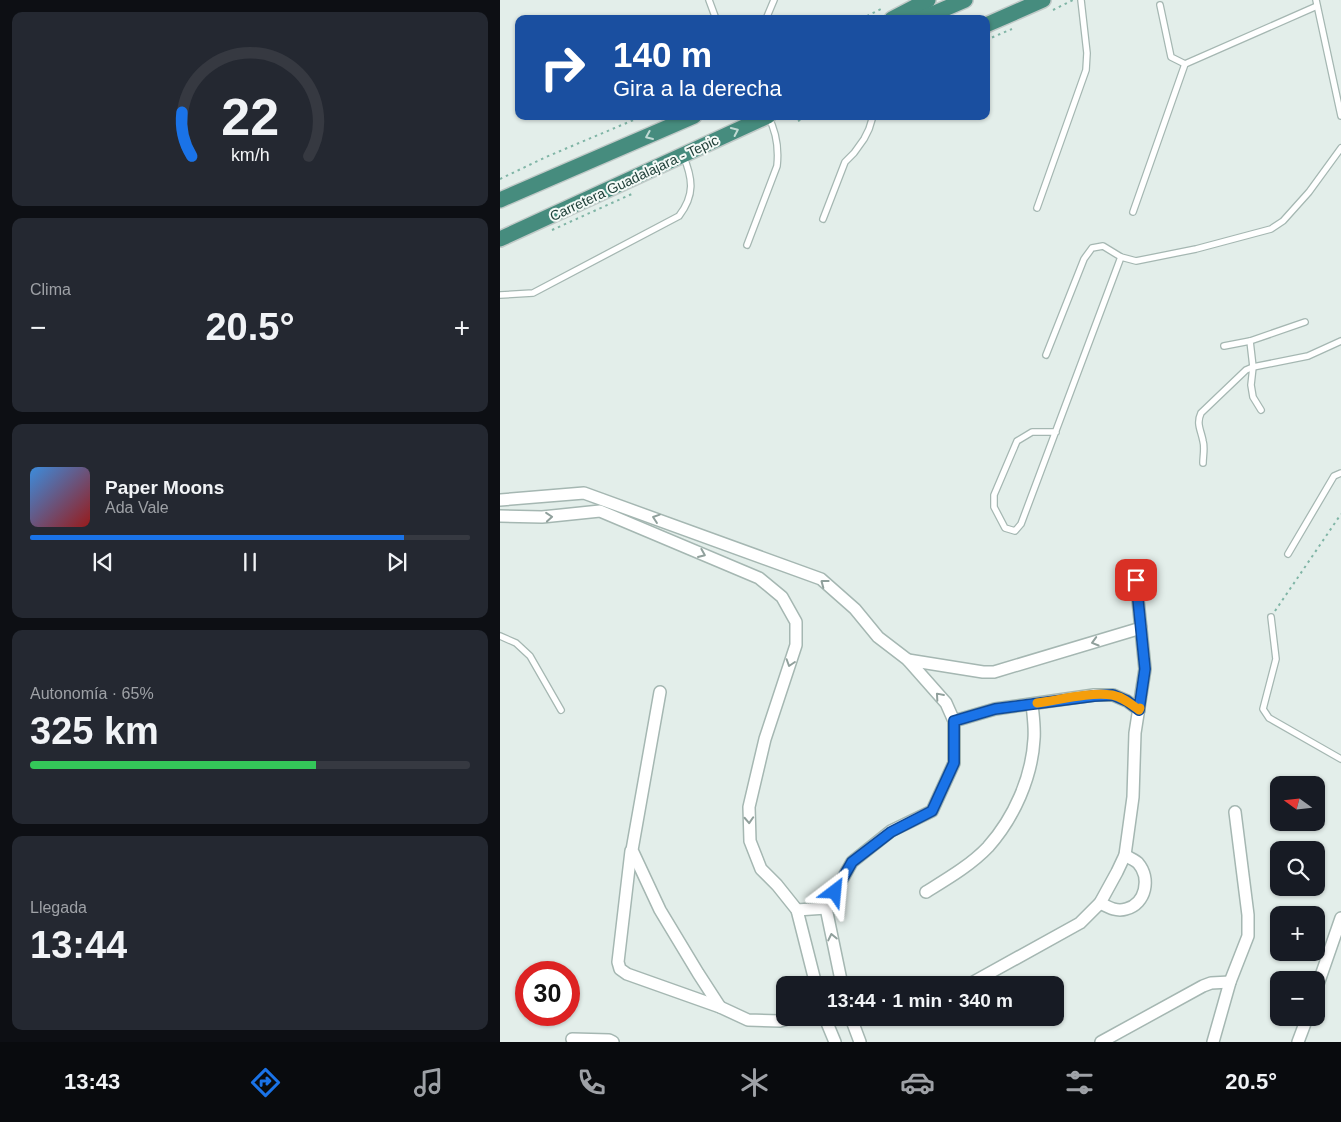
<!DOCTYPE html>
<html lang="es">
<meta charset="utf-8">
<style>
body{margin:0;font-family:Arial,sans-serif;background:#242831;color:#f1f3f6;height:100vh;display:flex;flex-direction:column;font-size:19px;white-space:nowrap}
*{box-sizing:border-box;margin:0}
p{font-size:16px;color:#9ea1a6}
.icon{flex:none;width:28px;height:28px;fill:none;stroke:currentColor;stroke-width:2;stroke-linecap:round;stroke-linejoin:round}
.map{position:relative;flex:1;overflow:hidden}
.panel{display:flex;flex-direction:column;gap:12px;padding:12px;background:#0d0f14;width:500px}
.panel>*{flex:none}
.guide{position:absolute;left:15px;top:15px;width:475px;height:105px;border-radius:10px;box-shadow:0 1px 4px #0004;background:#1a4fa0;color:#fff;overflow:hidden}
.needle{width:32px;rotate:285deg}
.fabs{position:absolute;left:770px;top:776px;display:grid;gap:10px}
.fabs a{display:grid;place-items:center;width:55px;height:55px;border-radius:10px;background:#171b24;box-shadow:0 1px 4px #0004;font-size:25px}
.speed{position:absolute;left:15px;top:961px;display:flex;gap:10px;font-size:25px;font-weight:700;text-align:center}
.speed>*{display:grid;place-content:center;width:65px;height:65px;border-radius:50%;background:#171b24;box-shadow:0 1px 4px #0004;line-height:1}
.speed .limit{border:8px solid #d22;background:#fff;color:#111}
.pin{position:absolute;display:grid;place-items:center;width:42px;height:42px;color:#fff;margin:-21px;border-radius:10px;box-shadow:0 2px 8px #0006}
.me{position:absolute;width:55px;margin:-28px;rotate:29deg;stroke-linejoin:round;filter:drop-shadow(0 0 4px #0008)}
.turn{display:flex;align-items:center;gap:18px;height:105px;padding:0 15px;font-size:22px}
.turn .icon{width:65px;height:65px;stroke-width:2.5}
.turn b{display:block;font-size:35px;line-height:42px}
.big{font-size:38px;font-weight:700;line-height:1.1}
.panel .card{flex:1;display:flex;flex-direction:column;justify-content:center;gap:8px;min-width:0;padding:0 18px;border-radius:10px;background:#242831}
.panel .dial{align-items:center;gap:0}
.dial svg{height:130px;overflow:visible;fill:none;stroke:#363941;stroke-width:7;stroke-linecap:round;text-anchor:middle}
.dial text{fill:#f1f3f6;stroke:none}
.song{display:flex;align-items:center;gap:15px}
.cover{width:60px;height:60px;border-radius:8px;background:linear-gradient(135deg,hsl(210 70% 55%),hsl(0 70% 35%))}
.played{height:5px;border-radius:2px;background:linear-gradient(90deg,#1a73e8 85%,#363941 85%)}
.keys{display:flex;justify-content:space-around;direction:ltr}
.heat{display:flex;justify-content:space-between;align-items:center;font-size:28px;direction:ltr}
.charge{height:8px;border-radius:4px;background:linear-gradient(90deg,#34c759 65%,#363941 0)}
.trip{position:absolute;left:276px;top:976px;width:288px;height:50px;border-radius:10px;background:#171b24;box-shadow:0 1px 4px #0004;font-weight:700;line-height:50px;text-align:center}
.dock{display:flex;height:80px;justify-content:space-around;align-items:center;background:#090b0e;color:#9ea1a6}
.dock .icon{width:35px;height:35px}
.dock .on{color:#1a73e8}
.dock b{font-size:22px;color:#f1f3f6}
main{display:flex;flex:1;min-height:0}
.map>svg:first-child{display:block}
.lines{fill:none;stroke-linecap:round;stroke-linejoin:round}
.service-casing{stroke:#a5b7b2;stroke-width:8}
.minor-casing{stroke:#a5b7b2;stroke-width:14}
.trunk-casing{stroke:#c1cac8;stroke-width:18}
.path{stroke:#80b5a6;stroke-width:2;stroke-dasharray:2.5 4;stroke-linecap:butt}
.service{stroke:#fff;stroke-width:5.5}
.minor{stroke:#fff;stroke-width:11}
.trunk{stroke:#468c7e;stroke-width:15}
.oneway{stroke:#c0d9d3}
.oneway2{stroke:#90a09c}
.route-casing{stroke:#114b97;stroke-width:12}
.route{stroke:#1a73e8;stroke-width:9}
.slow{stroke:#f59e0b;stroke-width:9}
.labels{text-anchor:middle;dominant-baseline:central;stroke-width:4;stroke-linejoin:round;paint-order:stroke}
.street-label{font-size:14px;fill:#21413a;stroke:#f4faf7}
</style>
<main>
<section class="panel">
<div class="card dial"><svg viewBox="0 0 100 80">
<path d="M14 69A42 42 0 1 1 86 69"/>
<path d="M14 69A42 42 0 0 1 8 42" stroke="#1a73e8"/>
<text x="50" y="56" font-size="32" font-weight="700">22</text>
<text x="50" y="72" font-size="11">km/h</text>
</svg></div>
<div class="card"><p>Clima</p>
<div class="heat"><a>−</a><b class="big">20.5°</b><a>+</a></div>
</div>
<div class="card">
<div class="song"><i class="cover"></i><div><b>Paper Moons</b><p>Ada Vale</p></div></div>
<div class="played"></div>
<div class="keys"><svg class="icon" aria-label="previous" viewBox="0 0 24 24"><path d="M18 5L8 12l10 7zM5 5v14"/></svg><svg class="icon" aria-label="pause" viewBox="0 0 24 24"><path d="M8 5v14M16 5v14"/></svg><svg class="icon" aria-label="next" viewBox="0 0 24 24"><path d="M6 5l10 7-10 7zM19 5v14"/></svg></div>
</div>
<div class="card"><p>Autonomía · 65%</p><b class="big">325 km</b><div class="charge"></div></div>
<div class="card"><p>Llegada</p><b class="big">13:44</b></div>
</section>
<div class="map">
<svg width="841" height="1042" viewBox="0 0 841 1042">
<rect width="100%" height="100%" fill="#e3eeea"/>
<g class="lines">
<defs>
<g id="service">
<polyline points="209,0 216,19"/>
<polyline points="816,0 841,116"/>
<polyline points="660,5 671,57 685,64 817,6"/>
<polyline points="266,19 274,0"/>
<polyline points="537,208 586,70 587,53 581,0"/>
<polyline points="633,212 685,64"/>
<polyline points="323,219 345,162 354,153 364,139 369,129 373,116"/>
<path d="M247,245l30,-79c2,-18 0,-33 -9,-50"/>
<path d="M0,295l33,-2 146,-77c16,-21 14,-37 4,-61"/>
<polyline points="724,346 750,341"/>
<polyline points="546,355 584,259 592,248 603,246 621,257 636,261 696,249 771,229 783,221 809,192 841,148"/>
<polyline points="761,410 753,397 751,385 753,367 750,341 805,322"/>
<polyline points="556,432 532,432 517,441 494,495 494,507 505,528 515,531 521,524 621,257"/>
<path d="M703,463c0,-7 2,-15 0,-22 -2,-11 -7,-17 -2,-28l45,-43 7,-3 55,-11 33,-15"/>
<polyline points="788,554 834,476 841,473"/>
<polyline points="771,617 776,659 763,709 769,718 841,759"/>
<polyline points="0,636 16,643 30,656 61,710"/>
</g>
<g id="minor">
<polyline points="0,500 84,493 321,579 355,609 378,637 408,660 446,703 454,721 454,763 432,811 391,831 352,862 326,908 342,985"/>
<polyline points="0,516 42,517 100,511 259,578 282,597 296,622 296,645 265,739 249,807 250,841 261,869 277,885 297,910 316,985"/>
<polyline points="408,660 483,672 494,672 641,628"/>
<polyline points="160,692 132,850 160,910 198,973 220,1007"/>
<polyline points="454,721 495,709 594,695 613,695 627,701 639,710"/>
<polyline points="131,851 118,962 120,969 127,974 220,1007 248,1020 280,1021 291,1018"/>
<path d="M426,892c21,-13 45,-27 62,-45 26,-29 44,-70 46,-108 1,-12 -1,-24 -2,-35"/>
<path d="M600,903c8,4 16,9 26,6 20,-5 25,-31 12,-46 -3,-3 -9,-5 -13,-8"/>
<polyline points="297,910 326,908"/>
<polyline points="468,985 580,923 600,903 617,872 625,855 633,797 635,733 645,669 636,580"/>
<polyline points="816,990 841,918"/>
<polyline points="325,1018 335,1042"/>
<polyline points="351,1018 360,1042"/>
<polyline points="72,1039 109,1040 113,1042"/>
<polyline points="601,1042 703,986 711,983 730,982"/>
<polyline points="713,1042 730,982 748,936 748,915 735,812"/>
<polyline points="798,1042 807,1018"/>
</g>
<g id="trunk">
<polyline points="392,19 428,0"/>
<polyline points="421,19 465,0"/>
<polyline points="486,25 543,0"/>
<polyline points="0,200 194,116"/>
<polyline points="0,239 268,116"/>
</g>
</defs>
<use href="#service" class="service-casing"/>
<use href="#minor" class="minor-casing"/>
<use href="#trunk" class="trunk-casing"/>
<g class="path">
<polyline points="553,10 573,0"/>
<polyline points="361,19 383,8"/>
<polyline points="486,40 512,29"/>
<polyline points="298,121 308,116"/>
<polyline points="0,179 46,157 143,116"/>
<polyline points="52,230 134,193"/>
<polyline points="775,611 841,514"/>
</g>
<use href="#service" class="service"/>
<use href="#minor" class="minor"/>
<use href="#trunk" class="trunk"/>
</g>
<defs><path id="oneway-chevron" d="M-2-3.5L2.5 0L-2 3.5" fill="none" stroke-width="1.6" stroke-linecap="round" stroke-linejoin="round" transform="scale(1.25)"/></defs>
<g class="oneway">
<use href="#oneway-chevron" transform="translate(235 131) rotate(-25)"/>
<use href="#oneway-chevron" transform="translate(149 136) rotate(157)"/>
</g>
<g class="oneway2">
<use href="#oneway-chevron" transform="translate(49 517) rotate(-5)"/>
<use href="#oneway-chevron" transform="translate(156 518) rotate(-161)"/>
<use href="#oneway-chevron" transform="translate(202 554) rotate(23)"/>
<use href="#oneway-chevron" transform="translate(324 583) rotate(-143)"/>
<use href="#oneway-chevron" transform="translate(595 642) rotate(164)"/>
<use href="#oneway-chevron" transform="translate(290 663) rotate(108)"/>
<use href="#oneway-chevron" transform="translate(439 696) rotate(-131)"/>
<use href="#oneway-chevron" transform="translate(249 820) rotate(87)"/>
<use href="#oneway-chevron" transform="translate(332 937) rotate(-102)"/>
</g>
<g class="lines">
<defs>
<polyline id="route" points="335,892 352,862 391,832 432,811 454,763 454,721 495,709 594,696 613,695 627,701 639,710 645,669 636,580"/>
</defs>
<use href="#route" class="route-casing"/>
<use href="#route" class="route"/>
<path class="slow" d="M537,703c23,-3 51,-11 75,-8 11,2 19,9 27,15l1,-2"/>
</g>
<g class="labels">
<g class="street-label">
<text transform="translate(134 178) rotate(-25)">Carretera Guadalajara - Tepic</text>
</g>
</g>
</svg>
<div class="fabs">
<a><svg class="needle" viewBox="-14 -14 28 28"><path d="M0-13l5 13h-10z" fill="#e53935"/><path d="M0 13l5-13h-10z" fill="#9ea1a6"/></svg></a>
<a><svg class="icon" aria-label="search" viewBox="0 0 24 24"><circle cx="10" cy="10" r="6"/><path d="M15 15l6 6"/></svg></a>
<a>+</a>
<a>−</a>
</div>
<div class="speed"><div class="limit">30</div></div>
<div class="pin" style="left:636px;top:580px;background:#d93025"><svg class="icon" aria-label="arrive" viewBox="0 0 24 24"><path d="M6 21V4h12l-3 4 3 4H6"/></svg></div>
<svg class="me" style="left:335px;top:892px" viewBox="-20 -20 40 40"><path d="M0-17L14 15 0 8-14 15z" fill="#1a73e8" stroke="#fff" stroke-width="4"/></svg>
<div class="trip">13:44 · 1 min · 340 m</div>
<div class="guide">
<div class="turn"><svg class="icon" aria-label="right" viewBox="0 0 24 24"><path d="M7 20v-9h11M14 6l5 5-5 5"/></svg><div><b>140 m</b>Gira a la derecha</div></div>
</div>
</div>
</main>
<nav class="dock">
<b>13:43</b>
<svg class="icon on" aria-label="directions" viewBox="0 0 24 24"><path d="M12 3l9 9-9 9-9-9zM9 14v-3h6M13 9l2 2-2 2"/></svg>
<svg class="icon" aria-label="music" viewBox="0 0 24 24"><path d="M9 18V5l10-2v13"/><circle cx="6" cy="18" r="3"/><circle cx="16" cy="16" r="3"/></svg>
<svg class="icon" aria-label="phone" viewBox="0 0 24 24"><path d="M5 4h4l2 5-3 2q2 4 5 5l2-3 5 2v4C11 20 4 13 5 4z"/></svg>
<svg class="icon" aria-label="climate" viewBox="0 0 24 24"><path d="M12 3v18M4 7l16 10M4 17L20 7"/></svg>
<svg class="icon" aria-label="car" viewBox="0 0 24 24"><path d="M5 17H2v-5l4-1 3-4h7l3 4 3 1v5h-3M9 17h6M6 11h13"/><circle cx="7" cy="17" r="2"/><circle cx="17" cy="17" r="2"/></svg>
<svg class="icon" aria-label="filters" viewBox="0 0 24 24"><path d="M4 7h16M4 17h16"/><circle cx="9" cy="7" r="2"/><circle cx="15" cy="17" r="2"/></svg>
<b>20.5°</b>
</nav>
